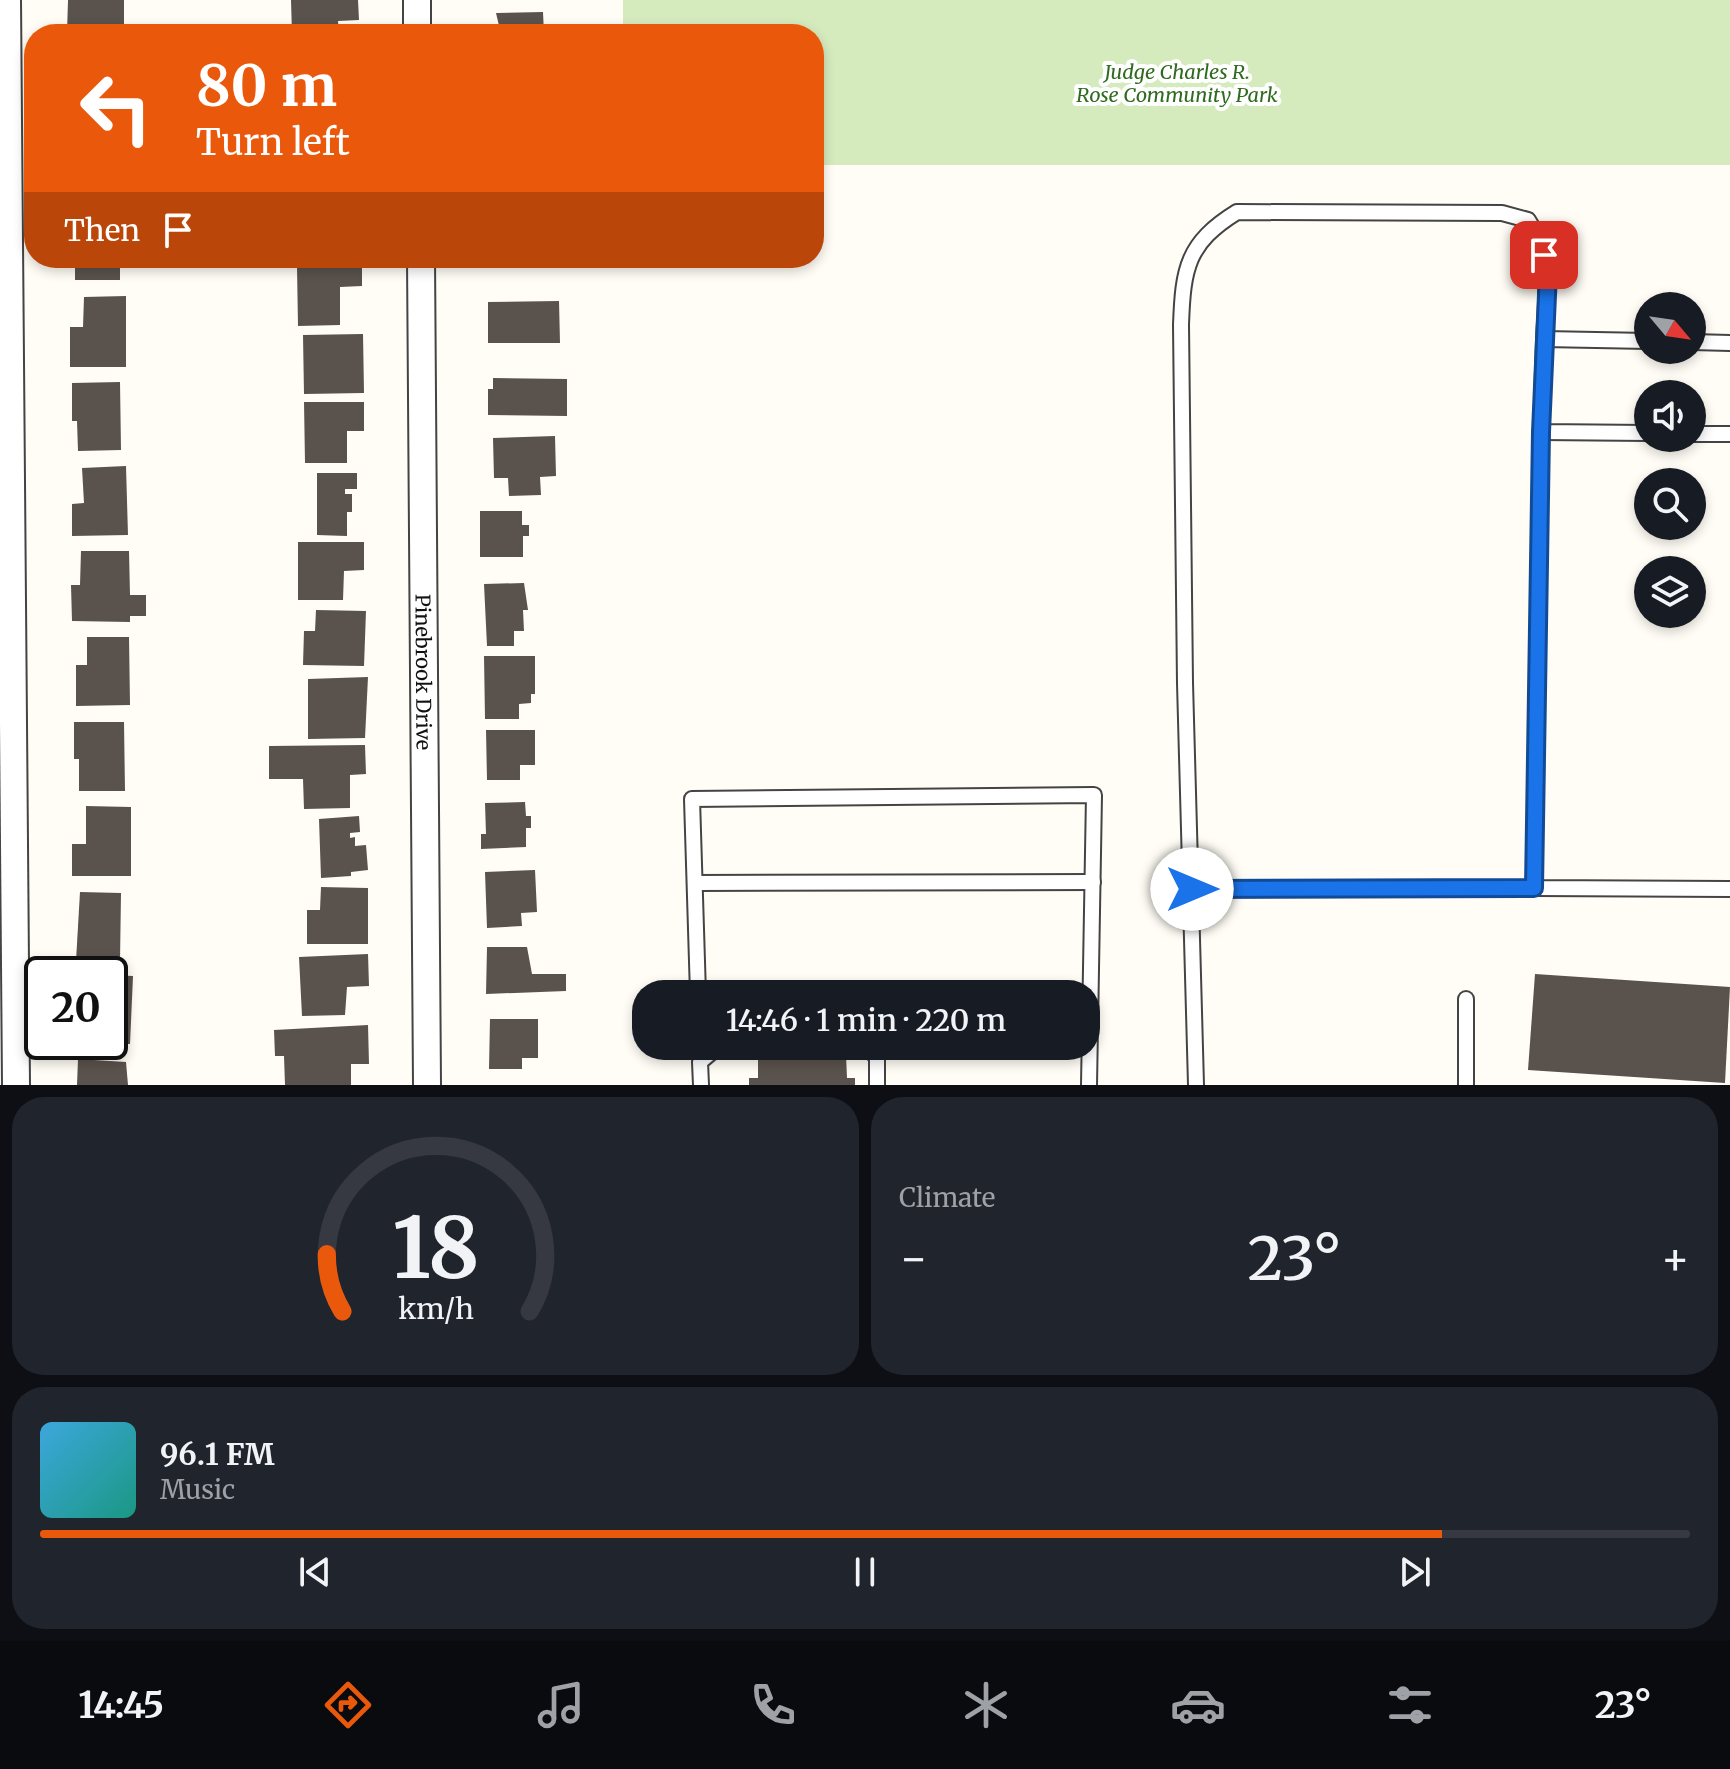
<!DOCTYPE html>
<meta charset="utf-8">
<style>
body{margin:0;font-family:Merriweather,serif;background:#20242c;color:#f1f3f6;height:100vh;display:flex;flex-direction:column;font-size:30px;white-space:nowrap}
*{box-sizing:border-box;margin:0}
p{font-size:26px;color:#9ea1a6}
.icon{flex:none;width:44px;height:44px;fill:none;stroke:currentColor;stroke-width:2;stroke-linecap:round;stroke-linejoin:round}
.map{position:relative;height:1085px;overflow:hidden}
.details{display:flex;flex-direction:column;gap:12px;padding:12px;background:#0d0f14;flex:1}
.details>*{flex:none}
.guide{position:absolute;left:24px;top:24px;width:800px;height:244px;border-radius:32px;box-shadow:0 4px 12px #0003;background:#ea580c;color:#fff;overflow:hidden}
.needle{width:52px;rotate:119deg}
.fabs{position:absolute;left:1634px;top:292px;display:grid;gap:16px}
.fabs a{display:grid;place-items:center;width:72px;height:72px;border-radius:50%;background:#171b24;box-shadow:0 4px 12px #0003;font-size:40px}
.speed{position:absolute;left:24px;top:956px;display:flex;gap:16px;font-size:40px;font-weight:700;text-align:center}
.speed>*{display:grid;place-content:center;width:104px;height:104px;border-radius:50%;background:#171b24;box-shadow:0 4px 12px #0003;line-height:1}
.speed .limit{border:4px solid #111;border-radius:12px;background:#fff;color:#111}
.pin{position:absolute;display:grid;place-items:center;width:68px;height:68px;color:#fff;margin:-34px;border-radius:16px;box-shadow:0 4px 12px #0006}
.me{position:absolute;width:88px;margin:-44px;rotate:90deg;stroke-linejoin:round;filter:drop-shadow(0 0 6px #0008)}
.turn{display:flex;align-items:center;gap:28px;height:168px;padding:0 40px;font-size:36px}
.turn .icon{width:104px;height:104px;stroke-width:2.5}
.turn b{display:block;font-size:56px;line-height:68px}
.then{display:flex;align-items:center;height:76px;padding:0 40px;background:#0003;gap:16px;font-size:30px}
.big{font-size:60px;font-weight:600;line-height:1.1}
.details .tile{flex:1;display:flex;flex-direction:column;justify-content:center;gap:12px;min-width:0;padding:0 28px;border-radius:32px;background:#20242c}
.details .dial{align-items:center;gap:0}
.dial svg{height:208px;overflow:visible;fill:none;stroke:#363941;stroke-width:7;stroke-linecap:round;text-anchor:middle}
.dial text{fill:#f1f3f6;stroke:none}
.song{display:flex;align-items:center;gap:24px}
.cover{width:96px;height:96px;border-radius:12px;background:linear-gradient(135deg,hsl(200 70% 55%),hsl(170 70% 35%))}
.played{height:8px;border-radius:4px;background:linear-gradient(90deg,#ea580c 85%,#363941 85%)}
.keys{display:flex;justify-content:space-around;direction:ltr}
.heat{display:flex;justify-content:space-between;align-items:center;font-size:44px;direction:ltr}
.details .tiles{flex:1;display:grid;gap:12px;grid-template-columns:1fr 1fr}
.tile:last-child{grid-column:span 2}
.trip{position:absolute;left:632px;top:980px;width:468px;height:80px;border-radius:32px;background:#171b24;box-shadow:0 4px 12px #0003;font-weight:600;line-height:80px;text-align:center}
.menu{display:flex;height:128px;justify-content:space-around;align-items:center;background:#090b0e;color:#9ea1a6}
.menu .icon{width:56px;height:56px}
.menu .current{color:#ea580c}
.menu b{font-size:36px;color:#f1f3f6}
.map>svg:first-child{display:block}
.green{fill:#d5ebbd}
.building{fill:#5a524d}
.lines{fill:none;stroke-linecap:round;stroke-linejoin:round}
.service-casing{stroke:#444;stroke-width:18}
.minor-casing{stroke:#444;stroke-width:30}
.service{stroke:#fff;stroke-width:14}
.minor{stroke:#fff;stroke-width:26}
.route-casing{stroke:#114b97;stroke-width:20}
.route{stroke:#1a73e8;stroke-width:14}
.labels{text-anchor:middle;dominant-baseline:central;stroke-width:8;stroke-linejoin:round;paint-order:stroke}
.park-label{font-size:20px;font-style:italic;fill:#2f6b1f;stroke:#fff}
.street-label{font-size:20px;fill:#111;stroke:#fff}
</style>
<div class="map">
<svg width="1730" height="1085" viewBox="0 0 1730 1085">
<rect width="100%" height="100%" fill="#fffdf5"/>
<polygon class="green" points="623,0 1730,0 1730,165 814,165 814,34 623,34"/>
<g class="building">
<polygon points="68,0 124,0 124,33 67,32"/>
<polygon points="291,0 358,0 359,20 338,21 339,34 292,34"/>
<polygon points="543,12 544,34 501,34 496,13"/>
<rect x="75" y="258" width="45" height="22"/>
<polygon points="495,258 575,258 575,264 497,265"/>
<polygon points="362,266 362,286 340,287 340,325 298,326 297,267"/>
<polygon points="126,296 126,367 70,367 70,327 83,327 84,297"/>
<polygon points="559,301 560,343 488,343 488,302"/>
<polygon points="363,334 364,393 304,394 303,335"/>
<polygon points="493,378 567,379 567,416 488,415 488,389 493,389"/>
<polygon points="120,382 121,450 78,451 77,421 72,421 72,383"/>
<polygon points="304,402 364,402 364,431 347,431 347,463 305,463"/>
<polygon points="555,436 556,476 540,477 541,495 509,496 508,478 494,478 493,438"/>
<polygon points="126,466 128,535 72,536 72,504 84,503 82,468"/>
<polygon points="317,473 357,473 357,489 345,489 345,494 352,494 352,512 347,512 347,536 317,535"/>
<polygon points="480,511 522,511 522,525 529,525 529,536 523,536 523,557 480,557"/>
<polygon points="298,542 364,542 364,570 344,571 343,600 298,600"/>
<polygon points="81,551 129,551 130,595 146,595 146,616 130,616 130,622 72,621 71,585 80,585"/>
<polygon points="524,583 528,610 523,610 524,631 514,631 514,646 487,646 484,584"/>
<polygon points="316,610 366,611 364,666 303,665 304,631 315,631"/>
<polygon points="87,637 129,637 130,705 76,706 76,665 87,665"/>
<polygon points="484,656 535,656 535,694 531,694 531,703 519,704 519,719 485,719"/>
<polygon points="368,677 365,738 308,739 308,679"/>
<polygon points="74,722 124,722 125,791 79,791 79,759 74,759"/>
<polygon points="486,730 535,730 535,765 520,765 520,780 487,780"/>
<polygon points="365,745 366,774 350,775 350,808 304,809 303,779 269,779 269,746"/>
<polygon points="525,802 526,816 531,816 531,828 526,828 526,847 481,849 481,834 486,834 485,803"/>
<polygon points="86,806 131,807 131,876 72,876 72,844 86,844"/>
<polygon points="359,816 360,832 350,833 350,838 355,837 355,846 366,845 368,870 351,872 351,876 321,878 319,819"/>
<polygon points="535,870 537,912 521,913 522,926 487,928 485,872"/>
<polygon points="321,887 368,888 368,944 307,944 307,910 320,910"/>
<polygon points="80,892 121,893 120,961 76,961"/>
<polygon points="487,947 527,947 532,974 566,974 566,991 486,994"/>
<polygon points="368,954 369,986 347,987 345,1015 302,1016 299,957"/>
<polygon points="1535,974 1730,987 1725,1083 1528,1070"/>
<polygon points="110,975 133,976 130,1044 110,1044"/>
<polygon points="490,1019 538,1019 538,1058 522,1058 522,1069 489,1069"/>
<polygon points="368,1025 369,1064 351,1064 351,1085 285,1085 284,1056 275,1056 274,1030"/>
<polygon points="846,1055 847,1078 855,1078 855,1085 749,1085 749,1078 758,1078 758,1057"/>
<polygon points="78,1059 126,1062 128,1085 77,1085"/>
</g>
<g class="lines">
<defs>
<g id="service">
<polyline points="1648,341 1544,339 1541,432 1648,433"/>
<polyline points="1692,342 1730,343"/>
<polyline points="1541,432 1534,888 1730,889"/>
<polyline points="1692,434 1730,434"/>
<polyline points="695,883 1093,882"/>
<polyline points="1192,889 1534,888"/>
<polyline points="698,994 692,799 1094,795 1089,1085"/>
<polyline points="1466,999 1466,1085"/>
<polyline points="865,1046 877,1057 877,1085"/>
<polyline points="701,1085 700,1062 719,1046"/>
<path d="M1196,1085l-11,-402 -4,-358c2,-57 6,-82 56,-113l265,1 26,7c25,37 18,77 16,119"/>
</g>
<g id="minor">
<polyline points="7,0 16,1085"/>
<polyline points="417,0 417,34"/>
<path id="s1" d="M421,258l6,827"/>
</g>
</defs>
<use href="#service" class="service-casing"/>
<use href="#minor" class="minor-casing"/>
<use href="#service" class="service"/>
<use href="#minor" class="minor"/>
</g>
<g class="lines">
<defs>
<polyline id="route" points="1192,889 1534,888 1541,432 1548,272 1544,255"/>
</defs>
<use href="#route" class="route-casing"/>
<use href="#route" class="route"/>
</g>
<g class="labels">
<g class="park-label">
<text x="1177" y="71">Judge Charles R.<tspan x="1177" dy="23">Rose Community Park</tspan></text>
</g>
<g class="street-label">
<text stroke="none"><textPath href="#s1" startOffset="414">Pinebrook Drive</textPath></text>
</g>
</g>
</svg>
<div class="fabs">
<a><svg class="needle" viewBox="-14 -14 28 28"><path d="M0-13l5 13h-10z" fill="#e53935"/><path d="M0 13l5-13h-10z" fill="#9ea1a6"/></svg></a>
<a><svg class="icon" aria-label="sound" viewBox="0 0 24 24"><path d="M4 9h4l5-4v14l-5-4H4zM17 9q2 3 0 6"/></svg></a>
<a><svg class="icon" aria-label="search" viewBox="0 0 24 24"><circle cx="10" cy="10" r="6"/><path d="M15 15l6 6"/></svg></a>
<a><svg class="icon" aria-label="layers" viewBox="0 0 24 24"><path d="M12 4l9 5-9 5-9-5zM3 14l9 5 9-5"/></svg></a>
</div>
<div class="speed"><div class="limit">20</div></div>
<div class="pin" style="left:1544px;top:255px;background:#d93025"><svg class="icon" aria-label="arrive" viewBox="0 0 24 24"><path d="M6 21V4h12l-3 4 3 4H6"/></svg></div>
<svg class="me" style="left:1192px;top:889px" viewBox="-20 -20 40 40"><circle r="19" fill="#fff"/><path d="M0-13L10 11 0 6-10 11z" fill="#1a73e8"/></svg>
<div class="trip">14:46 · 1 min · 220 m</div>
<div class="guide">
<div class="turn"><svg class="icon" aria-label="left" viewBox="0 0 24 24"><path d="M17 20v-9H6M10 6l-5 5 5 5"/></svg><div><b>80 m</b>Turn left</div></div>
<div class="then">Then<svg class="icon" aria-label="arrive" viewBox="0 0 24 24"><path d="M6 21V4h12l-3 4 3 4H6"/></svg></div>
</div>
</div>
<section class="details">
<div class="tiles">
<div class="tile dial"><svg viewBox="0 0 100 80">
<path d="M14 69A42 42 0 1 1 86 69"/>
<path d="M14 69A42 42 0 0 1 8 47" stroke="#ea580c"/>
<text x="50" y="56" font-size="32" font-weight="700">18</text>
<text x="50" y="72" font-size="11">km/h</text>
</svg></div>
<div class="tile"><p>Climate</p>
<div class="heat"><a>−</a><b class="big">23°</b><a>+</a></div>
</div>
<div class="tile">
<div class="song"><i class="cover"></i><div><b>96.1 FM</b><p>Music</p></div></div>
<div class="played"></div>
<div class="keys"><svg class="icon" aria-label="previous" viewBox="0 0 24 24"><path d="M18 5L8 12l10 7zM5 5v14"/></svg><svg class="icon" aria-label="pause" viewBox="0 0 24 24"><path d="M8 5v14M16 5v14"/></svg><svg class="icon" aria-label="next" viewBox="0 0 24 24"><path d="M6 5l10 7-10 7zM19 5v14"/></svg></div>
</div>
</div>
</section>
<nav class="menu">
<b>14:45</b>
<svg class="icon current" aria-label="directions" viewBox="0 0 24 24"><path d="M12 3l9 9-9 9-9-9zM9 14v-3h6M13 9l2 2-2 2"/></svg>
<svg class="icon" aria-label="music" viewBox="0 0 24 24"><path d="M9 18V5l10-2v13"/><circle cx="6" cy="18" r="3"/><circle cx="16" cy="16" r="3"/></svg>
<svg class="icon" aria-label="phone" viewBox="0 0 24 24"><path d="M5 4h4l2 5-3 2q2 4 5 5l2-3 5 2v4C11 20 4 13 5 4z"/></svg>
<svg class="icon" aria-label="climate" viewBox="0 0 24 24"><path d="M12 3v18M4 7l16 10M4 17L20 7"/></svg>
<svg class="icon" aria-label="car" viewBox="0 0 24 24"><path d="M5 17H2v-5l4-1 3-4h7l3 4 3 1v5h-3M9 17h6M6 11h13"/><circle cx="7" cy="17" r="2"/><circle cx="17" cy="17" r="2"/></svg>
<svg class="icon" aria-label="filters" viewBox="0 0 24 24"><path d="M4 7h16M4 17h16"/><circle cx="9" cy="7" r="2"/><circle cx="15" cy="17" r="2"/></svg>
<b>23°</b>
</nav>
